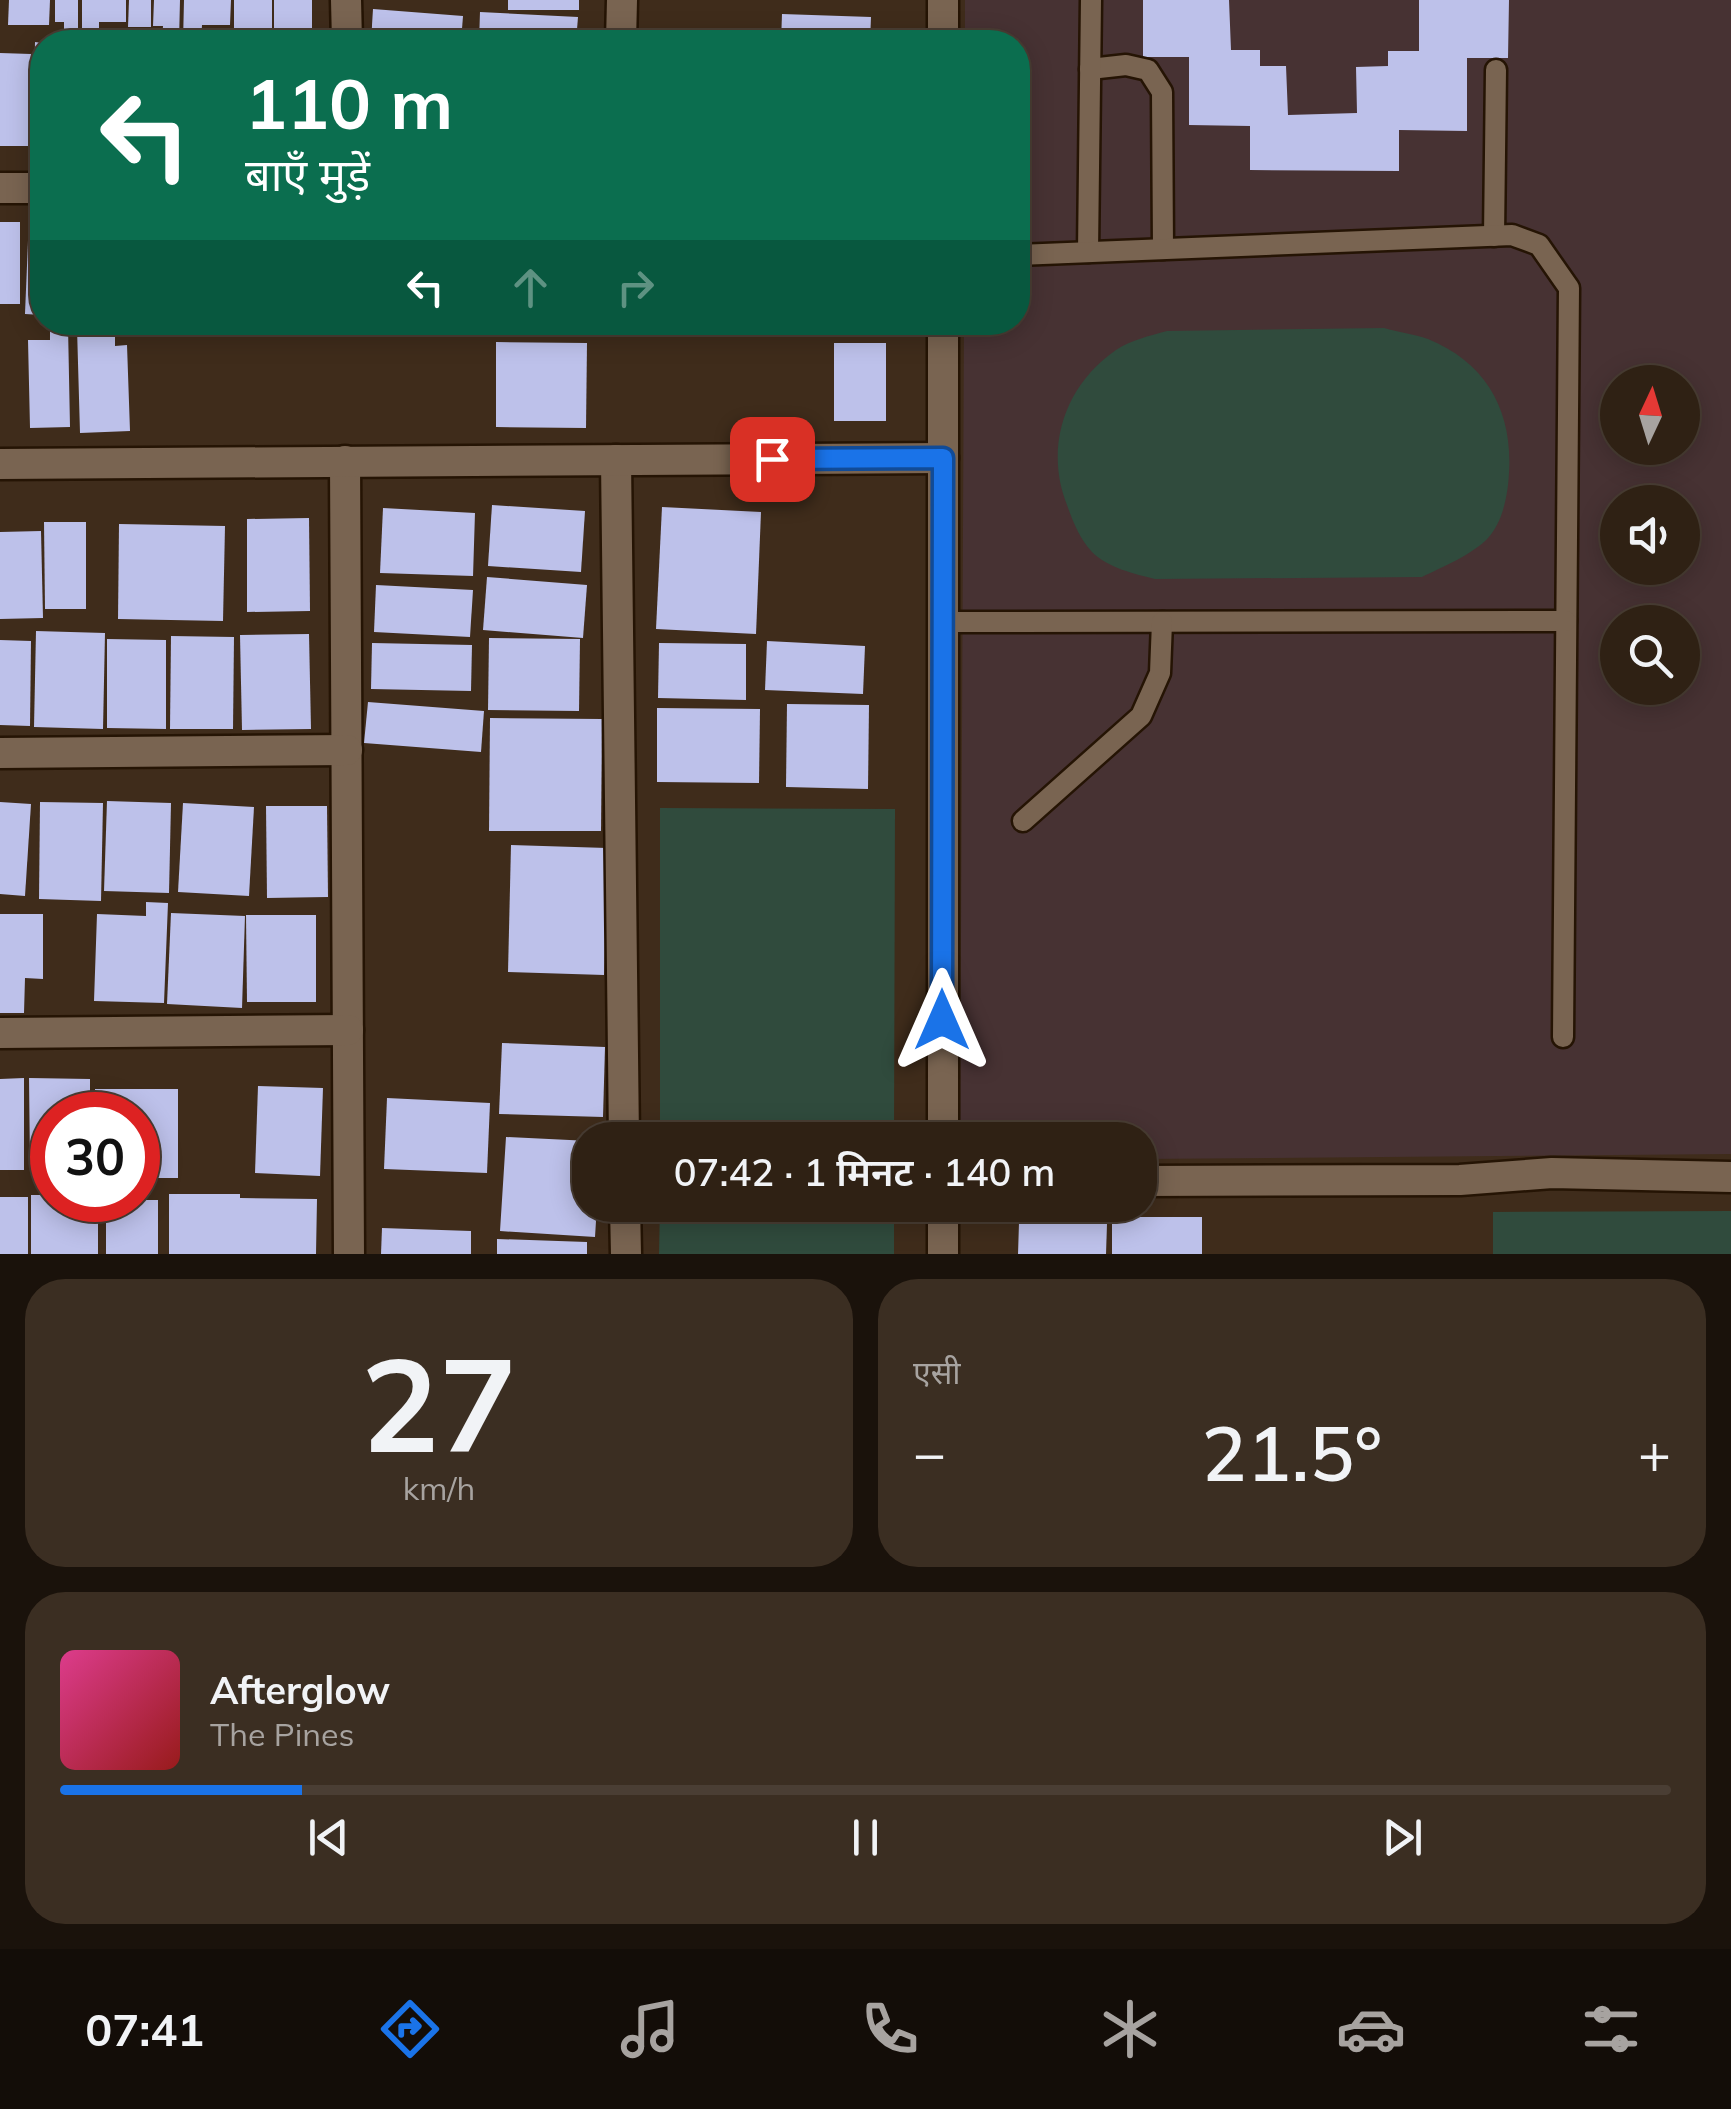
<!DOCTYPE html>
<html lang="hi">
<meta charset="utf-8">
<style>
body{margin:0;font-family:Mulish,"Noto Sans Devanagari",sans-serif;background:#3b2e22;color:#f1f3f6;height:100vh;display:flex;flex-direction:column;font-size:38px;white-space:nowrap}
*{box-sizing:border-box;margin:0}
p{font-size:32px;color:#a7a3a0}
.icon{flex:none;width:55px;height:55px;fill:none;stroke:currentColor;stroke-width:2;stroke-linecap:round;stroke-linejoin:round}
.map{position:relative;height:1254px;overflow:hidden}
.details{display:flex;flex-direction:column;gap:25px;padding:25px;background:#1a120b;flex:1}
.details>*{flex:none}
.banner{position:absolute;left:30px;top:30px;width:1000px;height:305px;border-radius:40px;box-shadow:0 5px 25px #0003,0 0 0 2px #4a3e34;background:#0b6e4f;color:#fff;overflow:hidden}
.needle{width:65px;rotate:4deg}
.controls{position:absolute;left:1600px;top:365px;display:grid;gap:20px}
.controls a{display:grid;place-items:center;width:100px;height:100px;border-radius:50%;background:#2f2114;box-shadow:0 5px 25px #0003,0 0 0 2px #4a3e34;font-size:50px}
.speed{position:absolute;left:30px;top:1092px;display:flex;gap:20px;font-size:50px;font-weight:700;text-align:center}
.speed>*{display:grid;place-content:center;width:130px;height:130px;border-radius:50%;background:#2f2114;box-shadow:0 5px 25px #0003,0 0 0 2px #4a3e34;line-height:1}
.speed .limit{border:15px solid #d22;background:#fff;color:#111}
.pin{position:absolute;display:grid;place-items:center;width:85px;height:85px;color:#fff;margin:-42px;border-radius:20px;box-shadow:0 5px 15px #0006}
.me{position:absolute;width:110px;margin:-55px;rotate:0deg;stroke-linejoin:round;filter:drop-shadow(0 0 8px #0008)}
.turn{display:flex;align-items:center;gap:35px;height:210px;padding:0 50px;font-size:45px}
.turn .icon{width:130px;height:130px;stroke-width:2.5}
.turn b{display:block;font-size:70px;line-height:85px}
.lanes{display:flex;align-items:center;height:95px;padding:0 50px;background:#0003;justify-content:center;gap:50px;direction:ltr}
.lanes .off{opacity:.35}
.big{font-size:75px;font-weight:600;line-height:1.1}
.details .tile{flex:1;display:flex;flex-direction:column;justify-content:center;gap:15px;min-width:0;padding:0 35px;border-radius:40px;background:#3b2e22}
.details .dial{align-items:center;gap:0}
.dial b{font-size:130px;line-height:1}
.song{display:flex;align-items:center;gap:30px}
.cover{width:120px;height:120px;border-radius:15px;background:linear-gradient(135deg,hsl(330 70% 55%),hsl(0 70% 35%))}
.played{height:10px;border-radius:5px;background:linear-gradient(90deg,#1a73e8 15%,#4a3e34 15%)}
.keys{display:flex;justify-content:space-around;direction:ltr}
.heat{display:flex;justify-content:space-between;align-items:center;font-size:55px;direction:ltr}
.details .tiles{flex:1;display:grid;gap:25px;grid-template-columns:1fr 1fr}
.tile:last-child{grid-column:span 2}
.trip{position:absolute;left:572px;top:1122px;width:585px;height:100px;border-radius:40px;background:#2f2114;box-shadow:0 5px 25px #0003,0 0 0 2px #4a3e34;font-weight:600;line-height:100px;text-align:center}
.tabs{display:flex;height:160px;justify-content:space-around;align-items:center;background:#130d08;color:#a7a3a0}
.tabs .icon{width:70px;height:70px}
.tabs .active{color:#1a73e8}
.tabs b{font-size:45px;color:#f1f3f6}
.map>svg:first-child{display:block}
.education{fill:#473233;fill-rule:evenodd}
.green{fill:#304b3d}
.building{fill:#bdc1ea}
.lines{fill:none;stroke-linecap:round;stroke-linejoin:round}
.service-casing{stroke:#251404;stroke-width:25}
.minor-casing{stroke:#251404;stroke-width:35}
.service{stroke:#796451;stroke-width:20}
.minor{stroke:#796451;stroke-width:30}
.route-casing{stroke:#114b97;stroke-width:25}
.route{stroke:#1a73e8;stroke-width:18}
</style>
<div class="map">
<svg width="1731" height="1254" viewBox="0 0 1731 1254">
<rect width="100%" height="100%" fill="#3f2c1b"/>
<path class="education" d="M965,0h766v1154l-591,5v-19h-180l4,-817 54,-1v-280h-53zM1618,382h64v66h-64zM1618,502h64v66h-64zM1618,622h64v66h-64z"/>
<g class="green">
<path d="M1384,328c14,4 30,6 44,11 59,24 85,73 81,134 -1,21 -6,49 -21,65 -16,17 -46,29 -66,39l-267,2c-20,-5 -47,-11 -63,-27 -12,-13 -19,-30 -25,-47 -23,-58 -2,-120 49,-155 15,-10 33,-14 51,-19z"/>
<polygon points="660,808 895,809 894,1140 660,1140"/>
<polygon points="660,1205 894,1205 894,1254 659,1254"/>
<polygon points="1731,1211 1731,1254 1493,1254 1493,1212"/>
</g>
<g class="building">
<polygon points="9,0 50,0 49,25 8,25"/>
<polygon points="55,0 78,0 78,37 64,38 64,22 55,22"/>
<polygon points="82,0 126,0 126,22 99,22 99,39 82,39"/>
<polygon points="129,0 151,0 151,27 128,27"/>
<polygon points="154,0 180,0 179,42 162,42 163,26 153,26"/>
<polygon points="184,0 231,0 230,25 202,25 201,42 183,42"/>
<polygon points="234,0 272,0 272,42 245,42 245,28 234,28"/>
<rect x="274" y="0" width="38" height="42"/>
<rect x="508" y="0" width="71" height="10"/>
<polygon points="1143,0 1229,0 1231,50 1260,50 1260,66 1286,66 1288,115 1357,113 1356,67 1388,66 1388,51 1419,51 1419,0 1509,0 1508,58 1467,58 1467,131 1399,130 1399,171 1250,170 1250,126 1189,125 1189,57 1143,57"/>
<polygon points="373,9 463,16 461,42 371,42"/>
<polygon points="480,12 578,17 576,42 479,42"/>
<polygon points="782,14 871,17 870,42 781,42"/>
<polygon points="35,42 42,43 42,150 33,150"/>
<polygon points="0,53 31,54 29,146 0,146"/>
<polygon points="29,217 42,218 42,315 25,314"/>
<rect x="0" y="222" width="20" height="82"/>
<polygon points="50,326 68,326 70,427 30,428 28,340 50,340"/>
<polygon points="115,327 115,346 127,345 130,431 80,433 77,328"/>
<polygon points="496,342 587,343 586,428 496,427"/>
<rect x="834" y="343" width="52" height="78"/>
<polygon points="492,505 585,511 581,572 488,566"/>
<polygon points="662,507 761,512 756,634 656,629"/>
<polygon points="383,508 475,513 473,576 380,573"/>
<polygon points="309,518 310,611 247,612 247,519"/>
<polygon points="44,522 86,522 86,609 45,609"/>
<polygon points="119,524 225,526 223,621 118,619"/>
<polygon points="41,531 43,618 0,619 0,532"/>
<polygon points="487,577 587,585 583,638 483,630"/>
<polygon points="376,585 473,590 470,637 374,632"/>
<polygon points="36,631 105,633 103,729 34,727"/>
<polygon points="309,634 311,729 242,730 240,635"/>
<polygon points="171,636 234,637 233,729 170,729"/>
<polygon points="489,638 580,639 579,711 488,710"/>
<polygon points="107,639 166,640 166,729 107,728"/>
<polygon points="0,640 31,641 30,726 0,725"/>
<polygon points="767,641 865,646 863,694 765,690"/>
<polygon points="372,643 472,645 471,691 371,689"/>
<polygon points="659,643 746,644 746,700 658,698"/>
<polygon points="368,702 484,711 481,752 364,743"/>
<polygon points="787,704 869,705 868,789 786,787"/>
<polygon points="657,708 760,709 759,783 657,782"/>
<polygon points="490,718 602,719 601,831 489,831"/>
<polygon points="107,801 171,803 169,893 104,891"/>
<polygon points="0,802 31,804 25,896 0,894"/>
<polygon points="40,802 103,803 101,901 39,899"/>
<polygon points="183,803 254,807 249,896 178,892"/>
<polygon points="266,806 327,806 328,897 267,898"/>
<polygon points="511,845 607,848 604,975 508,972"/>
<polygon points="146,902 168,903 164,1003 94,1001 97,914 146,916"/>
<polygon points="171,913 245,916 242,1008 167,1004"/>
<polygon points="0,914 43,914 43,979 25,978 24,1013 0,1013"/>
<polygon points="246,915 316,915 316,1002 247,1002"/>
<polygon points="502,1043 605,1047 603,1117 499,1114"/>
<polygon points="24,1078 24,1170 0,1170 0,1079"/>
<polygon points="29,1078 90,1079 90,1115 52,1115 52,1165 30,1165"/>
<polygon points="258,1086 323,1088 320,1176 255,1173"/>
<polygon points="95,1089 178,1089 178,1178 138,1178 138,1115 95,1115"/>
<polygon points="387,1098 490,1103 487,1173 384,1169"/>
<polygon points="506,1137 590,1141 590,1205 597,1205 595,1237 500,1231"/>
<polygon points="169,1194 240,1194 240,1198 317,1199 316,1254 169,1254"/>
<polygon points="31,1195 52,1195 52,1200 98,1200 98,1254 31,1254"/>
<rect x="0" y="1197" width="28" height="57"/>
<rect x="106" y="1200" width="52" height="54"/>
<rect x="1112" y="1217" width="90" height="37"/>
<polygon points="1019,1222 1107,1224 1106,1254 1018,1254"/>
<polygon points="382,1228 471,1231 471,1254 381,1254"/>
<polygon points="497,1239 587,1242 587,1254 497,1254"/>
</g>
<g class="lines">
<defs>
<g id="service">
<polyline points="1090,69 1126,65 1148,70 1162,92 1163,249"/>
<polyline points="1494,236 1496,70"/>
<polyline points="1088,252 1091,0"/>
<polyline points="1018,255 1512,235 1539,245 1569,288 1563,1037"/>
<polyline points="943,622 1566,621"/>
<polyline points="1023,821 1141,716 1160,673 1162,622"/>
</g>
<g id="minor">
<polyline points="346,0 347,42"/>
<polyline points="943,0 943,42"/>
<polyline points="621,42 622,0"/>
<polyline points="0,188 42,188"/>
<polyline points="616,460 624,1140"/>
<polyline points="345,461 349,1254"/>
<polyline points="0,464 943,458"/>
<polyline points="0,753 347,750"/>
<polyline points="0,1033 348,1030"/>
<polyline points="943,1140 943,322"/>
<polyline points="1140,1181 1460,1180 1552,1173 1731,1177"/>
<polyline points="625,1205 626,1254"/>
<polyline points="943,1205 943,1254"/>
</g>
</defs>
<use href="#service" class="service-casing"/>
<use href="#minor" class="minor-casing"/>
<use href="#service" class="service"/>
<use href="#minor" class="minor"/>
</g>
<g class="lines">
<defs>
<polyline id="route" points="772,459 943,458 942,1020"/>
</defs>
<use href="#route" class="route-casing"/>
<use href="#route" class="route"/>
</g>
</svg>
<div class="controls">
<a><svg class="needle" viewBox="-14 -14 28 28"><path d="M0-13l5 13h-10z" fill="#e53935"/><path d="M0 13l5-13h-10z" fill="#a7a3a0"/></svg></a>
<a><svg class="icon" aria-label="sound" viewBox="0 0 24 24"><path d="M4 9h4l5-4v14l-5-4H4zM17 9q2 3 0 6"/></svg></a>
<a><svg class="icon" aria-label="search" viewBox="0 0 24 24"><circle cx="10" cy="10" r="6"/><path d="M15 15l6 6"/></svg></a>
</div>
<div class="speed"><div class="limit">30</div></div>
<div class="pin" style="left:772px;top:459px;background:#d93025"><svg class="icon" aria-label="arrive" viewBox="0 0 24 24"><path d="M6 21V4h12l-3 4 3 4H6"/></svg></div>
<svg class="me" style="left:942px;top:1020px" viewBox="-20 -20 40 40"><path d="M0-17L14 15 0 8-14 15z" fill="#1a73e8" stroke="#fff" stroke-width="4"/></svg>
<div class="trip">07:42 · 1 मिनट · 140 m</div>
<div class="banner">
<div class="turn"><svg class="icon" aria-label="left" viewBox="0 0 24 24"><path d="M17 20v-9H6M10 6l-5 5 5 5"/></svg><div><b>110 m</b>बाएँ मुड़ें</div></div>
<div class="lanes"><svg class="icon" aria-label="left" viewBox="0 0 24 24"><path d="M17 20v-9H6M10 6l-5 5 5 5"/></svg><svg class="icon off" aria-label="ahead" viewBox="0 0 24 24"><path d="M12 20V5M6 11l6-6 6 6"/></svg><svg class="icon off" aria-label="right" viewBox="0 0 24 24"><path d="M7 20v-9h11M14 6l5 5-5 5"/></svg></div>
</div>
</div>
<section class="details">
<div class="tiles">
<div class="tile dial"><b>27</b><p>km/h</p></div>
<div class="tile"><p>एसी</p>
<div class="heat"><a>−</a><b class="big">21.5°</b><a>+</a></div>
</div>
<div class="tile">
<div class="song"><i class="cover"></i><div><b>Afterglow</b><p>The Pines</p></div></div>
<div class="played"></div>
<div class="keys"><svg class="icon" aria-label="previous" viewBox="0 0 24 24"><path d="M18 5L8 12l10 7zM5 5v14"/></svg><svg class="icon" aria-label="pause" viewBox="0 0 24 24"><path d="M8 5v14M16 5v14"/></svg><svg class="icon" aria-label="next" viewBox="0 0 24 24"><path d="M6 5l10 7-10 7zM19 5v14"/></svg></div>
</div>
</div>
</section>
<nav class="tabs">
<b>07:41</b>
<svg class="icon active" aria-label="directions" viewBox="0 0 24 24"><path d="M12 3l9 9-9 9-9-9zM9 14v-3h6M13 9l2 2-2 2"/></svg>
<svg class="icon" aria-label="music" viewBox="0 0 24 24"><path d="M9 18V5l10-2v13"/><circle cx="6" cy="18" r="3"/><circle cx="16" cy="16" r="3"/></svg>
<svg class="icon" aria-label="phone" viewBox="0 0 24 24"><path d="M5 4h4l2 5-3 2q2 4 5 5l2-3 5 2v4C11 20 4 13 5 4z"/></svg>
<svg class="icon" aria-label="climate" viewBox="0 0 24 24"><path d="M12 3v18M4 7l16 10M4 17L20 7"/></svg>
<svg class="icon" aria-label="car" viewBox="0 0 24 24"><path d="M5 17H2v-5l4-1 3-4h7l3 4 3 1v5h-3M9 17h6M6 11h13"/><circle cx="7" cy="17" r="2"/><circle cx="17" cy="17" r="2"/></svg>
<svg class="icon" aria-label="filters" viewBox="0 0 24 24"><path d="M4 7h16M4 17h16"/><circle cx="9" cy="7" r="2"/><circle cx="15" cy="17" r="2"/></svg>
</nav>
